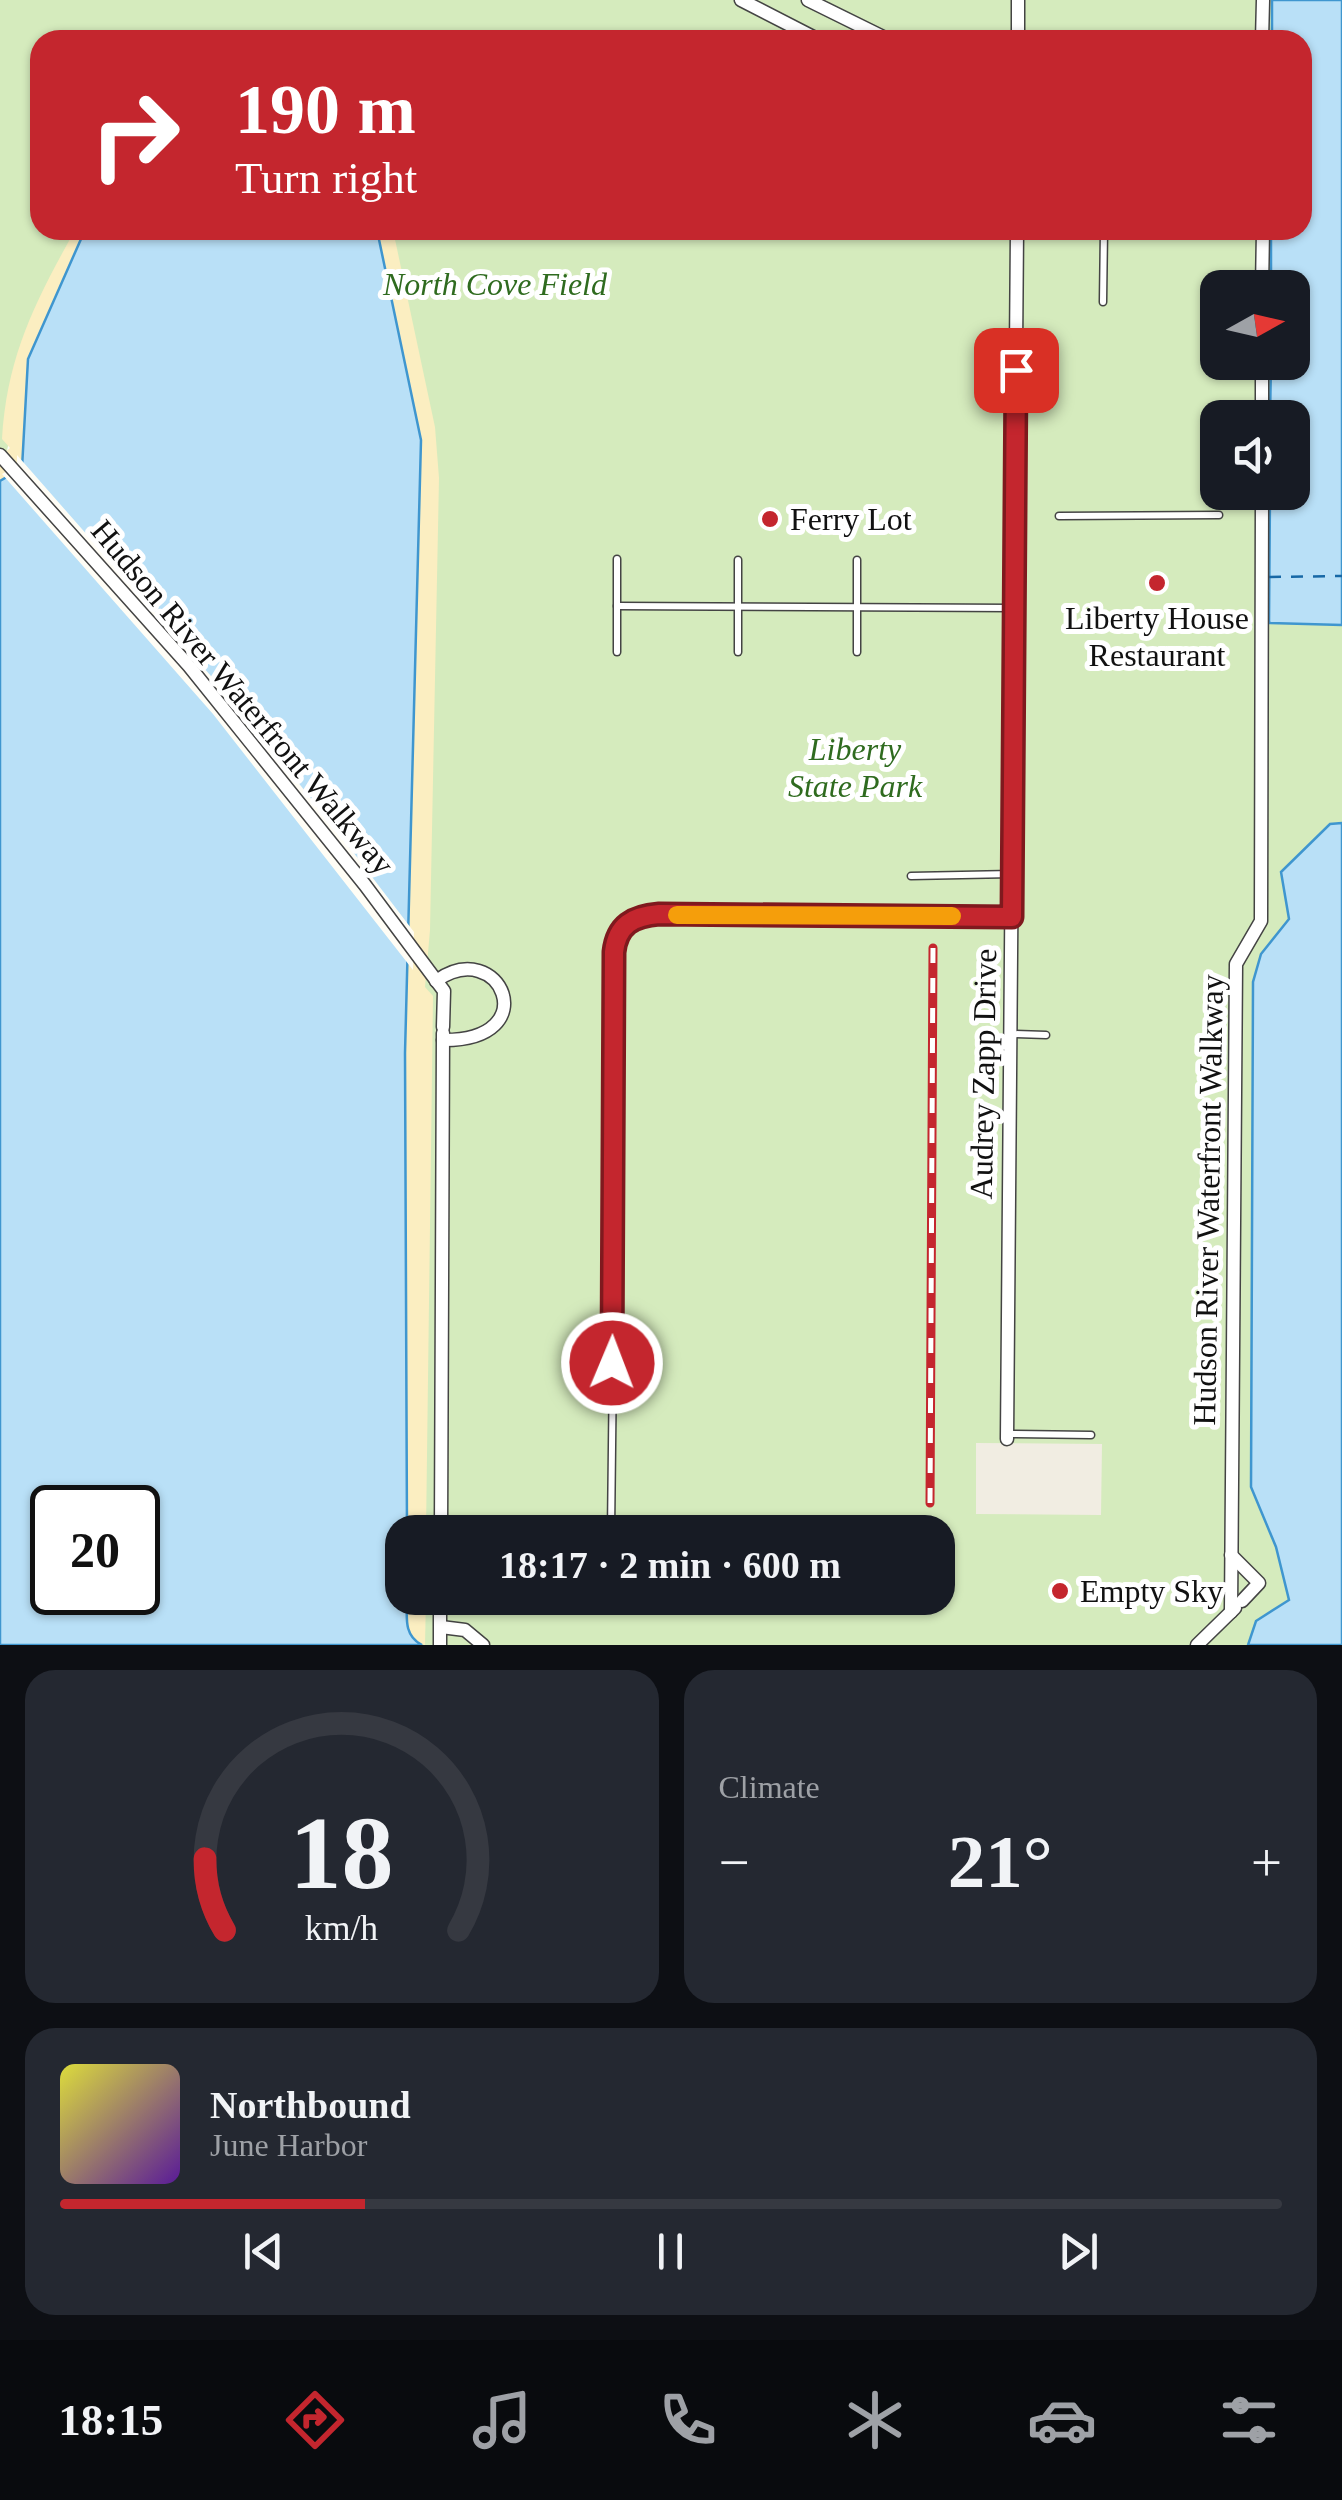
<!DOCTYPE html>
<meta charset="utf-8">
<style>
body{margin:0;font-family:Georgia,serif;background:#242831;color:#f1f3f6;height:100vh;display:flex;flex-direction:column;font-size:38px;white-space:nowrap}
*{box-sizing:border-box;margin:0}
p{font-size:32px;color:#9ea1a6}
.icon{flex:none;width:55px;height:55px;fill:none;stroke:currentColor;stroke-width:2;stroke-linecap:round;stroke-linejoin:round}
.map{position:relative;height:1645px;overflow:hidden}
.sheet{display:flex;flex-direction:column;gap:25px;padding:25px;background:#0d0f14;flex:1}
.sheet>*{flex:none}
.banner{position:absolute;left:30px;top:30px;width:1282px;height:210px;border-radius:30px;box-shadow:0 2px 8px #0004;background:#c4262e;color:#fff;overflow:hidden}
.needle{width:65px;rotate:82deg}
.fabs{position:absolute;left:1200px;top:270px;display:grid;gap:20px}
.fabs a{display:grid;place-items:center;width:110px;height:110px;border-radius:20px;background:#171b24;box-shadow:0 2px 8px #0004;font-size:50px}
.speed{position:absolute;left:30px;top:1485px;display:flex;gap:20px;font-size:50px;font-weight:700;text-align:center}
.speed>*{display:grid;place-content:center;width:130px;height:130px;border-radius:50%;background:#171b24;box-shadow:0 2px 8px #0004;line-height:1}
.speed .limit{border:5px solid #111;border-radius:15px;background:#fff;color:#111}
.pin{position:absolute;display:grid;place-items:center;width:85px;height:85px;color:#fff;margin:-42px;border-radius:20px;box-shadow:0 5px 15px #0006}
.me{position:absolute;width:110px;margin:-55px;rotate:1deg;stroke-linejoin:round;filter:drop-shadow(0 0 8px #0008)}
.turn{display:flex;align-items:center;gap:35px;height:210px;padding:0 40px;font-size:45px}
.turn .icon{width:130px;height:130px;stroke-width:2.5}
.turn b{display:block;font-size:70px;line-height:85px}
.big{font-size:75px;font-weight:700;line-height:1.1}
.sheet .card{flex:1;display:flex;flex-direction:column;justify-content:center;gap:15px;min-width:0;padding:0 35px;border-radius:30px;background:#242831}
.sheet .dial{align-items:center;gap:0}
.dial svg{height:260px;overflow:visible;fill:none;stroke:#363941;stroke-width:7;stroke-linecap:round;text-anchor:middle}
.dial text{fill:#f1f3f6;stroke:none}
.song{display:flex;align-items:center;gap:30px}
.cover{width:120px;height:120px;border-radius:15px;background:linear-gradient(135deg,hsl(60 70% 55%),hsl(270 70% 35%))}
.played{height:10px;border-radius:5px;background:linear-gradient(90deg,#c4262e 25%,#363941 25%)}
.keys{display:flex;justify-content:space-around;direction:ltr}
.heat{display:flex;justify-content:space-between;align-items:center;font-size:55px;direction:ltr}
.sheet .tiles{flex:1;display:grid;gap:25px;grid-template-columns:1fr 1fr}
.card:last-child{grid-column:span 2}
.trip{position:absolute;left:385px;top:1515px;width:570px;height:100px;border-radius:30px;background:#171b24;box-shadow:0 2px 8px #0004;font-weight:700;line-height:100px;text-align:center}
.tab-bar{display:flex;height:160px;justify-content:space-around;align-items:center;background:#090b0e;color:#9ea1a6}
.tab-bar .icon{width:70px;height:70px}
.tab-bar .selected{color:#c4262e}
.tab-bar b{font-size:45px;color:#f1f3f6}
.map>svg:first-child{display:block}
.green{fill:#d5ebbd}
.sand{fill:#fbeec1}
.plaza{fill:#f1ede2}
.water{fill:#b9e0f7;stroke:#3f96cf;stroke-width:2.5;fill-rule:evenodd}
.pier{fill:#fffdf5}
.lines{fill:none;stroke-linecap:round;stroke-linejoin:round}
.ferry{stroke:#1768a6;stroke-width:2.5;stroke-dasharray:12 10;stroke-linecap:butt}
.lane-casing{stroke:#444;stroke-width:9}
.street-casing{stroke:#444;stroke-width:15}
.lane{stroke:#fff;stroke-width:6}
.street{stroke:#fff;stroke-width:12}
.rail-casing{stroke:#c4262e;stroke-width:9}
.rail{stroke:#fff;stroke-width:5;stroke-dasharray:15;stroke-linecap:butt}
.route-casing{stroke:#7f191e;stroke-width:25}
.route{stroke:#c4262e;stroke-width:18}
.slow{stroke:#f59e0b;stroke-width:18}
.poi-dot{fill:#c4262e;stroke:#fff;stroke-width:4}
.labels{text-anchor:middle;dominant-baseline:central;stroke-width:10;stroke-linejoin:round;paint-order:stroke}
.park-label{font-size:32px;font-style:italic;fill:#2f6b1f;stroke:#fff}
.poi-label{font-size:32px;fill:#111;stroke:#fff;text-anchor:start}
.street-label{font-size:32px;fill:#111;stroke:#fff}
</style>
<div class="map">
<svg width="1342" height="1645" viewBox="0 0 1342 1645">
<rect width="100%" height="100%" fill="#fffdf5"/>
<g class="green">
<polygon points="0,0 1272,0 1272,40 40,40 40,230 85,230 28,359 0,481"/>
<polygon points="377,230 1271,230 1271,287 1218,288 1218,362 1271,363 1270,417 1218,418 1218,492 1270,493 1269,623 1342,625 1342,823 1330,824 1289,919 1261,954 1251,1487 1276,1547 1289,1600 1256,1621 1248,1645 416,1645 407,1598 938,1598 938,1532 407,1532 409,918 421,440"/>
</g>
<g class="sand">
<path d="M75,230h10l-57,129 -6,109 -22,13v-24l10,-9 -8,-9c5,-83 33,-137 73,-209z"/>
<polygon points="377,230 393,230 435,427 439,478 430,930 425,987 433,996 426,1532 407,1532 405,1053 421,440"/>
<polygon points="407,1598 426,1598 425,1645 412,1639 407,1628"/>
</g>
<polygon class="plaza" points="976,1443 1102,1444 1101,1515 976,1514"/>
<g class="water">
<polygon points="1272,0 1342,0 1342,625 1269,623 1270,493 1292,492 1292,418 1270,417 1271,363 1292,362 1292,288 1271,287 1271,230 1302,230 1302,40 1272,40"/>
<path d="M85,230h292l44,210 -16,613 2,479h-5v66h5c0,19 -4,37 15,47h-422v-1164l22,-13 6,-109zM52,1508h86v84h-86z"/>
<polygon points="1342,823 1342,1645 1248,1645 1256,1621 1289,1600 1276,1547 1251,1487 1253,982 1261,954 1289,919 1281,872 1330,824"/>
</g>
<polygon class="pier" points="17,455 232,700 337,831 414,932 413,970 213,714 2,474 17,465"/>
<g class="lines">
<polyline class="ferry" points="1269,577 1342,576"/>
<defs>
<g id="lane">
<polyline points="1103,302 1104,230"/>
<polyline points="1059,516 1219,515"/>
<polyline points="617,606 1015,608"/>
<polyline points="617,652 617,559"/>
<polyline points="738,652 738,560"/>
<polyline points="857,652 857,560"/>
<polyline points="911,876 1012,874"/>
<polyline points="1012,1034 1046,1035"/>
<polyline points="1008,1434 1091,1435"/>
<polyline points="611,1532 618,934 636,918 659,914 1011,917"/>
</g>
<g id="street">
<polyline points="741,0 819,40"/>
<polyline points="808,0 889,40"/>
<polyline points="1018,40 1018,0"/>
<polyline points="1262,40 1263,0"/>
<polyline points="1262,288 1263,230"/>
<polyline points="1262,362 1262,418"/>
<polyline points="0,455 189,666 365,885 444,991 443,1027"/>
<path d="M436,981c64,-46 111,60 7,59"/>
<polyline points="1007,1439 1017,230"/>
<polyline points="441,1532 443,1033"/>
<polyline points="1231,1555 1259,1583 1242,1601"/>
<polyline points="440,1598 440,1645"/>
<polyline points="1231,1612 1236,964 1261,921 1262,492"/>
<polyline points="441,1627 465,1630 483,1645"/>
<polyline points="1197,1645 1235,1608"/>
</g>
</defs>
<use href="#lane" class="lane-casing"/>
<use href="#street" class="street-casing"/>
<use href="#lane" class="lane"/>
<use href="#street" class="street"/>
<defs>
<polyline id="rail" points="930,1503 933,948"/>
</defs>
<use href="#rail" class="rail-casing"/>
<use href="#rail" class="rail"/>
</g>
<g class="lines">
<defs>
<path id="route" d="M612,1363l2,-411c3,-27 19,-36 45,-38l353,3 4,-547"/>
</defs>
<use href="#route" class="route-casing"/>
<use href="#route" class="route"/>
<polyline class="slow" points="677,915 952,916"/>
</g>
<g class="poi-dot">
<circle cx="770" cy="519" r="10"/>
<circle cx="1157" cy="583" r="10"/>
<circle cx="1060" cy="1591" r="10"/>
</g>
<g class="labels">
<g class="park-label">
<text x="495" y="284">North Cove Field</text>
<text x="855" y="749">Liberty<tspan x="855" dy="37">State Park</tspan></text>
</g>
<g class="poi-label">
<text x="790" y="519">Ferry Lot</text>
<text x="1157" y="618" text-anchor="middle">Liberty House<tspan x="1157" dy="37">Restaurant</tspan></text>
<text x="1080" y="1591">Empty Sky</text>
</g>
<g class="street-label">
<text transform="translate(243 697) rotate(50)">Hudson River Waterfront Walkway</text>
<text transform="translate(983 1074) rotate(-89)">Audrey Zapp Drive</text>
<text transform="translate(1208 1200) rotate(-89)">Hudson River Waterfront Walkway</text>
</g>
</g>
</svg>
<div class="fabs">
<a><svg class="needle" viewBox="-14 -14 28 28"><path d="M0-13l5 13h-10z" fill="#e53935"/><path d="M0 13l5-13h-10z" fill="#9ea1a6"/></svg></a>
<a><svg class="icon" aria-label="sound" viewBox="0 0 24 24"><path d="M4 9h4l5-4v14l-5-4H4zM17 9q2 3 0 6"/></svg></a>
</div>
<div class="speed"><div class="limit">20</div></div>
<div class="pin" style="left:1016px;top:370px;background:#d93025"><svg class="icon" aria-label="arrive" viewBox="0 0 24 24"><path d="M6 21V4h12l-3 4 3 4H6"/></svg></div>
<svg class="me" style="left:612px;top:1363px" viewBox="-20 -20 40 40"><circle r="17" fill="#c4262e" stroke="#fff" stroke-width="3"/><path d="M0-11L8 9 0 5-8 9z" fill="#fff"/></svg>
<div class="trip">18:17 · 2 min · 600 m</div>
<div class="banner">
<div class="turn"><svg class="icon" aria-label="right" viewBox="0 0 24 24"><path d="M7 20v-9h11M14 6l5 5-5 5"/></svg><div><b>190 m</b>Turn right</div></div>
</div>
</div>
<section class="sheet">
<div class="tiles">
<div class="card dial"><svg viewBox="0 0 100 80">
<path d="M14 69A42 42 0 1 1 86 69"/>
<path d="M14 69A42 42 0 0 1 8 47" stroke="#c4262e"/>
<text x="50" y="56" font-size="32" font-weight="700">18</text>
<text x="50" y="72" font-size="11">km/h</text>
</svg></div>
<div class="card"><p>Climate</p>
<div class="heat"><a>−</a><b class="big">21°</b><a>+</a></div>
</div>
<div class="card">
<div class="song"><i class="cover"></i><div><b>Northbound</b><p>June Harbor</p></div></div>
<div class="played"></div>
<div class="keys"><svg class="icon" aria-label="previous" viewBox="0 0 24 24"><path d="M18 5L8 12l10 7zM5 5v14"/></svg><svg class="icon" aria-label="pause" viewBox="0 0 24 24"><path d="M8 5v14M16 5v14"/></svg><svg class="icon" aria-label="next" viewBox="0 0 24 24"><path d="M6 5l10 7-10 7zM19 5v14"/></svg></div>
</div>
</div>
</section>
<nav class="tab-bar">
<b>18:15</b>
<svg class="icon selected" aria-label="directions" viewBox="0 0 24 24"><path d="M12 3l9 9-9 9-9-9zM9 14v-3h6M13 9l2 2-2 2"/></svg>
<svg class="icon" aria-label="music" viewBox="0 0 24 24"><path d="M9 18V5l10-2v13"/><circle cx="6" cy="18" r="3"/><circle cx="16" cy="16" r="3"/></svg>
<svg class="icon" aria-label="phone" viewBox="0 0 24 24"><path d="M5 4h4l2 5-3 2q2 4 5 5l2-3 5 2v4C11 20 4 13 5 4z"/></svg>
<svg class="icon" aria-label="climate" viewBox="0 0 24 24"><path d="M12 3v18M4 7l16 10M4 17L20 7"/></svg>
<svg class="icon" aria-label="car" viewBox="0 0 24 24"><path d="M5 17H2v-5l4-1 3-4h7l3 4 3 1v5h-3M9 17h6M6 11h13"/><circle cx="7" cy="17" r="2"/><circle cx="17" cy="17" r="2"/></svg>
<svg class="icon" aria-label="filters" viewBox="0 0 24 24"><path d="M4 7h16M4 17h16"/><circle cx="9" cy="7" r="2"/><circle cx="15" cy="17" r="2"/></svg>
</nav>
